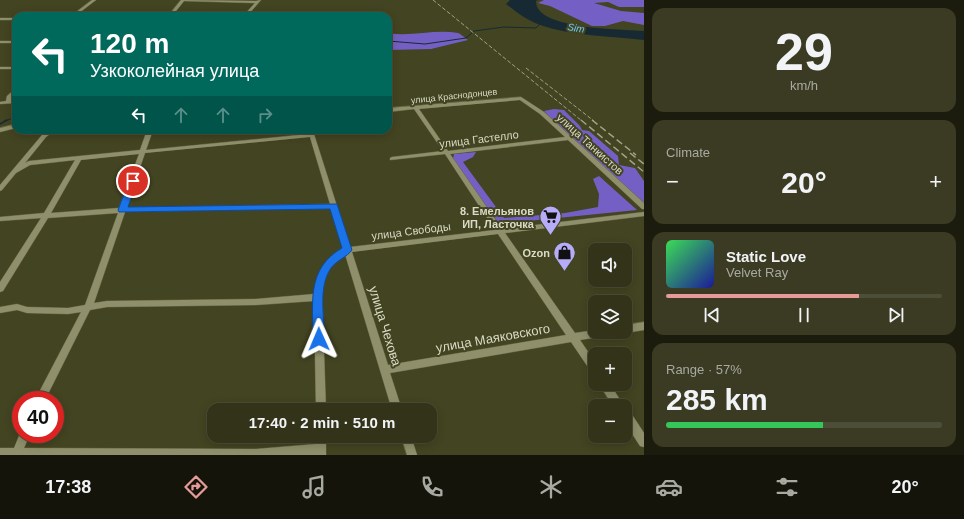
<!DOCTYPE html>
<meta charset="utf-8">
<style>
body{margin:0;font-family:Helvetica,sans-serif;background:#3a3b22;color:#f1f3f6;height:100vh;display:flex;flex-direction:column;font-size:15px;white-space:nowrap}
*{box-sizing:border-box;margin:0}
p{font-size:13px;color:#a8aaa2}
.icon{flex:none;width:22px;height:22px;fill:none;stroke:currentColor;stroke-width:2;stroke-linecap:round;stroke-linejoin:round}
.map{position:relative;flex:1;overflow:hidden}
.drawer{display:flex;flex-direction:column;gap:8px;padding:8px;background:#1c1c0e;width:320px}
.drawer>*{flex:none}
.top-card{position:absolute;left:12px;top:12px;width:380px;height:122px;border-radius:12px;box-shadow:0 2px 10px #0003,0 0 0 1px #4d4e38;background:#00695c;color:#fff;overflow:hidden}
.controls{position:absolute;left:588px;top:243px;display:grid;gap:8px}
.controls a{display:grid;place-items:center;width:44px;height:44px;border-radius:8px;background:#323319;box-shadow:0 2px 10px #0003,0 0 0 1px #4d4e38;font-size:20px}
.speed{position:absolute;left:12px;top:391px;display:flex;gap:8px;font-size:20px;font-weight:700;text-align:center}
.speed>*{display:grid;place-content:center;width:52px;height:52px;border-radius:50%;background:#323319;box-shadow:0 2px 10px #0003,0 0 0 1px #4d4e38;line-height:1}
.speed .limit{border:6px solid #d22;background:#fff;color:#111}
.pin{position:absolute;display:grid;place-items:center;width:34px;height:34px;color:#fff;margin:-17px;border:2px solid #fff;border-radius:50%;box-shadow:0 1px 4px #0007}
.me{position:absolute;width:44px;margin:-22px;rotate:359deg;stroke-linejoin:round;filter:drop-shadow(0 0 3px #0008)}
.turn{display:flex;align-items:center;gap:14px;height:84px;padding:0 12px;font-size:18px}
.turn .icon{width:52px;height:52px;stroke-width:2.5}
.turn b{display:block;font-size:28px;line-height:34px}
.lanes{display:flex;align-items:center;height:38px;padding:0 12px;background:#0003;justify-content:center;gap:20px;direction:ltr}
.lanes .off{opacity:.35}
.big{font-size:30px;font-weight:800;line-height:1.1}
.drawer .card{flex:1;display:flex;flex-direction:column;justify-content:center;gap:6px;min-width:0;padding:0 14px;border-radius:12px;background:#3a3b22}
.drawer .dial{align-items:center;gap:0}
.dial b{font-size:52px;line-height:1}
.song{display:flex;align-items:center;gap:12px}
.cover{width:48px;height:48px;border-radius:6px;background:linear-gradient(135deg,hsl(130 70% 55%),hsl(240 70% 35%))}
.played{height:4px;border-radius:2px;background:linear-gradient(90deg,#e69b98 70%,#4d4e38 70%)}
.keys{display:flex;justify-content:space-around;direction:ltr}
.heat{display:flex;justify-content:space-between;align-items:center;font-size:22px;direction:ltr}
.charge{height:6px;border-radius:3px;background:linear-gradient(90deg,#34c759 57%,#4d4e38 0)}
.trip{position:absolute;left:207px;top:403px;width:230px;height:40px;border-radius:12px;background:#323319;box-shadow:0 2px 10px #0003,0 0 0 1px #4d4e38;font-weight:800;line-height:40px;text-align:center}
.dock{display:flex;height:64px;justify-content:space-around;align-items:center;background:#14140a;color:#a8aaa2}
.dock .icon{width:28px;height:28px}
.dock .current{color:#e69b98}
.dock b{font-size:18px;color:#f1f3f6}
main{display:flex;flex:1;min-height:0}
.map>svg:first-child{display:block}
.forest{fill:#7460c4}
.water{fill:#172a33}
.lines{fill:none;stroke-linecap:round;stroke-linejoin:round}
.stream-far1{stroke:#172a33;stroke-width:1}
.stream{stroke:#172a33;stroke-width:1.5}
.minor-casing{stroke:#626344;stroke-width:1}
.minor{fill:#8f906b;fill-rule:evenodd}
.rail-far1{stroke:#a1a288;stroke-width:1;stroke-dasharray:4 2;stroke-linecap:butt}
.rail{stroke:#a1a288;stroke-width:1.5;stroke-dasharray:7 3.5;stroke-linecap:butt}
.route{fill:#1a73e8;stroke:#114b97}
.labels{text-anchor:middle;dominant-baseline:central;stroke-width:4;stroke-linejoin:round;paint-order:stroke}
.far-street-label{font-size:9px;fill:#dadbc7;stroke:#434421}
.far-water-label{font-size:10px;font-style:italic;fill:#6fcdf9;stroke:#434421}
.street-label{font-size:11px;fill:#dadbc7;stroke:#434421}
.poi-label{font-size:11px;font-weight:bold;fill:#dadbc7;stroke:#434421;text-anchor:end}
.near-street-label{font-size:13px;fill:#dadbc7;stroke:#434421}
</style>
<main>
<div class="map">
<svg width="644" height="455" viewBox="0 0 644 455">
<rect width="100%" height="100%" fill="#434421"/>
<g class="forest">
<polygon points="544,0 644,0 644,7 619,7 608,2 594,3 621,11 644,13 644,25 623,21 605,26 592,26 550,6 538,3"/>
<path d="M388,33c23,4 47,-4 70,0 3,1 7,5 10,7l-37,9 -43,1z"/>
<polygon points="554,109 564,110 580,126 582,130 589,131 618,156 619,165 635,168 644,181 644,203 556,125 544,111"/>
<polygon points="476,152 473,157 463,162 504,218 565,213 598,207 599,194 593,179 599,176 637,210 499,224 453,159 454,154"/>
</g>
<path class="water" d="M510,0h28l-2,1c-1,29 87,28 108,30v9c-34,-4 -71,-4 -104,-15 -12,-4 -24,-13 -34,-21z"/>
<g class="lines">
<g class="stream-far1">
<polyline points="388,41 425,44 466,38 474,31 504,27 536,28 539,25"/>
<polyline points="5,121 16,117"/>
</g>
<polyline class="stream" points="0,124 7,120"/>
<defs>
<g id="minor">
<polygon points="92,0 96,0 75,16 71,16"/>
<polygon points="181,0 256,1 261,0 247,16 243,16 255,3 184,1 172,16 168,16"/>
<rect x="0" y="18" width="16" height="2"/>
<rect x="0" y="41" width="16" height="2"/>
<rect x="0" y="67" width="16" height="2"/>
<polygon points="14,90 16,90 16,93 11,97 11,101 16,101 16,103 0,104 0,102 6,101 7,96"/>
<path d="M521,97l23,15 100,91v6h-2l-74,-69 -118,14 52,75 142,-17v4l-139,17 70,100 20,-3v2h15l-1,3 -3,1 -26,4 15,22v12l-3,-1 -21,-31 -181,31 12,37h-10l-47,-156c-15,8 -20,23 -23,39l4,117h-10l-2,-109 -58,4 -149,2 -17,3 -45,90h-10l46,-88 -13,2 -41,-1 -10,-3 -17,3v-6l17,-3 10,3 41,1 17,-3 33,-92 -70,5 -45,73 -3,1v-10l41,-64 -41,3v-4l44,-4 31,-53 -45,5 -14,8 -14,17 -2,1v-6l42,-50 7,-5h6l-9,7 -21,26 4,-2 111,-11 7,-20h6l-7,20 163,-16v-3h4l37,116 145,-17 -50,-76 -55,6v-2l2,-1 51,-6 -29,-42 -26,3v-4zM520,100l20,14 25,23 -117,14 -29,-42zM310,137l20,67 -204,4 19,-55zM139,154l-20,54 -68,5 30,-53zM331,208l12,41c-18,8 -26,26 -29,45l-58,5 -149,2 -13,2 31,-91zM498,234l68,101 -178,30 -36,-113z"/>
<polygon points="16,124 16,128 0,132 0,128"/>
<polygon points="644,322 644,330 625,333 623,332 625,332 625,325"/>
<polygon points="599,384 610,384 624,406 613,406"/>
<polygon points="625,409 629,410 644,433 644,447 640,446 625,423"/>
<polygon points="21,431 21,434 30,434 24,448 256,449 316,444 316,436 326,436 326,455 0,455 0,448 14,448"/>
<polygon points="401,436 411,436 417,455 407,455"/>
</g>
</defs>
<use href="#minor" class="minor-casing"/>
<use href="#minor" class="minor"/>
<g class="rail-far1">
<polyline points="433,0 582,121"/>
<polyline points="526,68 594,121"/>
</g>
<g class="rail">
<polyline points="581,120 644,172"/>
<polyline points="592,120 636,155"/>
<polyline points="630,153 644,164"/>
</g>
</g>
<path class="route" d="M133,178l4,3 -9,26 209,-3 15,46c-5,7 -15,10 -21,18 -13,18 -7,50 -6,71l-2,4 -4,1 -4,-1 -2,-4c0,-36 -7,-70 29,-91l-12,-39 -211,3 -1,-2 11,-29z"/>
<defs>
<symbol id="supermarket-pin" viewBox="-11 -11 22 30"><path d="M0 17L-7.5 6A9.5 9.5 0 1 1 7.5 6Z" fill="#b6acf8" stroke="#434421"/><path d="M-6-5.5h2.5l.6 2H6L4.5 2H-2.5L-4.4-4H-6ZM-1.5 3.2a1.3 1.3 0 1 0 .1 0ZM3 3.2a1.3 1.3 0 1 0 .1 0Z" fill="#111"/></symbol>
<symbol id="shop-pin" viewBox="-11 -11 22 30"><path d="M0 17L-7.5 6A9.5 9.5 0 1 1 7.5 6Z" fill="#b6acf8" stroke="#434421"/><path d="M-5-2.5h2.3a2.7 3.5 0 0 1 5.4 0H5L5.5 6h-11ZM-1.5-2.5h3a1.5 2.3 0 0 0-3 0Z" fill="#111"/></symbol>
</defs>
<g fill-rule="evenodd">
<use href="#supermarket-pin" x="538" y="204" width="25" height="34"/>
<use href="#shop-pin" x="552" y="240" width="25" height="34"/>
</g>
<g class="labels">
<g class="far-street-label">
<text transform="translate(454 96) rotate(-6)">улица Краснодонцев</text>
</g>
<g class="far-water-label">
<text transform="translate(576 28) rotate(9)">Sim</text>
</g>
<g class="street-label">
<text transform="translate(479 139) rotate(-7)">улица Гастелло</text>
<text transform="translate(590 144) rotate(42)">улица Танкистов</text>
<text transform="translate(411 231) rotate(-7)">улица Свободы</text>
</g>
<g class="poi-label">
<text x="534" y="211">8. Емельянов<tspan x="534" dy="13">ИП, Ласточка</tspan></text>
<text x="550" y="253">Ozon</text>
</g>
<g class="near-street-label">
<text transform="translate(385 326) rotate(73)">улица Чехова</text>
<text transform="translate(493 338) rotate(-10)">улица Маяковского</text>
</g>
</g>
</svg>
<div class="controls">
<a><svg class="icon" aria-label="sound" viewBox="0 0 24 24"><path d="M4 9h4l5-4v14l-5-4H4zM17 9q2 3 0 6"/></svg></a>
<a><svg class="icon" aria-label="layers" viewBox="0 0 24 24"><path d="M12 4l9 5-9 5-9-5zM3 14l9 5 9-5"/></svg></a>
<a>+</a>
<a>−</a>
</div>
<div class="speed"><div class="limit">40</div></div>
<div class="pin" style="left:133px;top:181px;background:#d93025"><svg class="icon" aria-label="arrive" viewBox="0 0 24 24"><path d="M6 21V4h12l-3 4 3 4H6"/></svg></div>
<svg class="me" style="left:319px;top:339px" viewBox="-20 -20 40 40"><path d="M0-17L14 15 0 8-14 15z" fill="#1a73e8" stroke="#fff" stroke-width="4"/></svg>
<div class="trip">17:40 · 2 min · 510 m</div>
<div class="top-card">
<div class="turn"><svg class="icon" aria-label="left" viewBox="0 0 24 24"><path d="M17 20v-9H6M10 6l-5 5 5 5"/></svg><div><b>120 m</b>Узкоколейная улица</div></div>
<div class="lanes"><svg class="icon" aria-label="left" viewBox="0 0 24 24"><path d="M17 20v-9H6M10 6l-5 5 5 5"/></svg><svg class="icon off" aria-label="ahead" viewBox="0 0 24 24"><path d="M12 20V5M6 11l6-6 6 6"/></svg><svg class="icon off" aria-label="ahead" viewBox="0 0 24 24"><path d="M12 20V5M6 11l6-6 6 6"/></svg><svg class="icon off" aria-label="right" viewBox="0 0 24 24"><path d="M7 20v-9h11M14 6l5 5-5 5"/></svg></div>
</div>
</div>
<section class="drawer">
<div class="card dial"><b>29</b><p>km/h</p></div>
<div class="card"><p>Climate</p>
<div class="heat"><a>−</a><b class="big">20°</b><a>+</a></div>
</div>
<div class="card">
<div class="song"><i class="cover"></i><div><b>Static Love</b><p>Velvet Ray</p></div></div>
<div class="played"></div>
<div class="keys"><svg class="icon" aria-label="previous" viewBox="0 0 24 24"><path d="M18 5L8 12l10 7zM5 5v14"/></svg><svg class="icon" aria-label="pause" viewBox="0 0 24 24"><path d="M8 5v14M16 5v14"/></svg><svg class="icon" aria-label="next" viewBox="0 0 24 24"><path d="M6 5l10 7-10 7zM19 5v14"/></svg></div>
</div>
<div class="card"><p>Range · 57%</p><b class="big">285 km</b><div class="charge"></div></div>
</section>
</main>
<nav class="dock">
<b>17:38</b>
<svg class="icon current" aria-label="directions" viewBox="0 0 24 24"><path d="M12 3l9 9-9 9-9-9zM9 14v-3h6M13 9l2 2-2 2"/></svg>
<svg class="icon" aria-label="music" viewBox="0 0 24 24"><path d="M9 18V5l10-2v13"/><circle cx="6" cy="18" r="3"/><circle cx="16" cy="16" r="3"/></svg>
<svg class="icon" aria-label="phone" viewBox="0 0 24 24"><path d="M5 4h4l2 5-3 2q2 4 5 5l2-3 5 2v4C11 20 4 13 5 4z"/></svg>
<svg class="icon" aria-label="climate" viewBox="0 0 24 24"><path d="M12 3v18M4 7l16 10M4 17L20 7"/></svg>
<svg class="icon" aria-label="car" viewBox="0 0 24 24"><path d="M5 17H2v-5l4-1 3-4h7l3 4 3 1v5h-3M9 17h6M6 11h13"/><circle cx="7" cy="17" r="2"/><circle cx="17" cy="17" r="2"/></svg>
<svg class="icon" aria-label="filters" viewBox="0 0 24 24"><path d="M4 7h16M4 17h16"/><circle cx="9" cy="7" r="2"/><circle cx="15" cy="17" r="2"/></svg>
<b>20°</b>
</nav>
